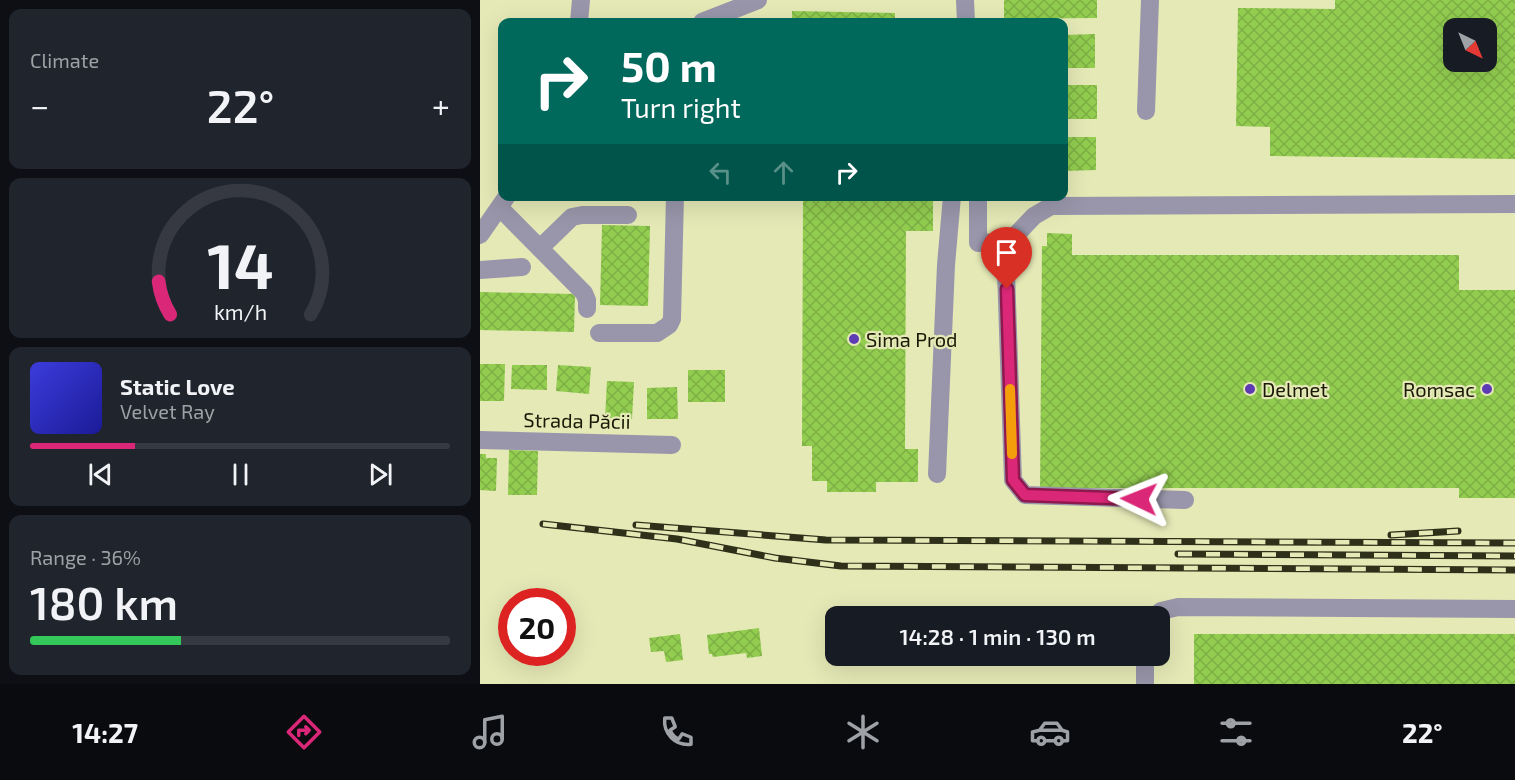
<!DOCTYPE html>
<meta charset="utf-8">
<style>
body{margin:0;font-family:"Exo 2",sans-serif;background:#20242c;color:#f1f3f6;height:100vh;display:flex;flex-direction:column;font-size:22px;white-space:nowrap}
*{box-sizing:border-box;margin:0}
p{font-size:20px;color:#9ea1a6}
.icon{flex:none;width:33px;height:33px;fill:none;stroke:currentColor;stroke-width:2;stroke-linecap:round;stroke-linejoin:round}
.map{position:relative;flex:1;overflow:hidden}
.panel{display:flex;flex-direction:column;gap:9px;padding:9px;background:#0d0f14;width:480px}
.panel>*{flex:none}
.banner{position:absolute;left:18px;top:18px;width:570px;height:183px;border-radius:12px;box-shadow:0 6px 24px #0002;background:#00695c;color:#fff;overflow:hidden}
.needle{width:39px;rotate:137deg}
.buttons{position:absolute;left:963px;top:18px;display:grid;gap:12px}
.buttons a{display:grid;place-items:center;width:54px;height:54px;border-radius:12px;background:#171b24;box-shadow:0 6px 24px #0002;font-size:30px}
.speed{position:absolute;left:18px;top:588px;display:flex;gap:12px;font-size:30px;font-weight:700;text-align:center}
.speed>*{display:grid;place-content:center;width:78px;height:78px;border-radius:50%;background:#171b24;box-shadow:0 6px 24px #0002;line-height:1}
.speed .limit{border:9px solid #d22;background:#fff;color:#111}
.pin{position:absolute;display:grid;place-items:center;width:51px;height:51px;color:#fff;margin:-62px -26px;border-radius:50% 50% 50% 0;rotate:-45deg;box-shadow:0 0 6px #0007}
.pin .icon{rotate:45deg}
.me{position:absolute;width:66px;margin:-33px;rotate:272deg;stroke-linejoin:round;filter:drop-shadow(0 0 4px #0008)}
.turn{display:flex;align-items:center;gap:21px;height:126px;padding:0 24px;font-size:27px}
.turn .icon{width:78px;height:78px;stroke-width:2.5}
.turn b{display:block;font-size:42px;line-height:51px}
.lanes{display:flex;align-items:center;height:57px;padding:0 24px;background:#0003;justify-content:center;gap:30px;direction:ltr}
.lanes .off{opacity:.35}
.big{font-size:45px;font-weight:600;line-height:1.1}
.panel .card{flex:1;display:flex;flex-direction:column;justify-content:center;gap:9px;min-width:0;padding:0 21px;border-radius:12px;background:#20242c}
.panel .dial{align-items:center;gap:0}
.dial svg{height:156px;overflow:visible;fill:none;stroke:#363941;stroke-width:7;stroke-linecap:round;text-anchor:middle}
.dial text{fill:#f1f3f6;stroke:none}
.song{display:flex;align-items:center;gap:18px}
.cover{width:72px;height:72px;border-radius:9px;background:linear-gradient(135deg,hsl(240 70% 55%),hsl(240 70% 35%))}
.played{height:6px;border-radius:3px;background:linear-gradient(90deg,#db2777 25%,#363941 25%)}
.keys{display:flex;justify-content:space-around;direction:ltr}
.heat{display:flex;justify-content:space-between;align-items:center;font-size:33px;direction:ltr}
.charge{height:9px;border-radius:4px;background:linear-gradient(90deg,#34c759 36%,#363941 0)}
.trip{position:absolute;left:345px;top:606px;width:345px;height:60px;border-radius:12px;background:#171b24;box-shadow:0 6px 24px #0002;font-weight:600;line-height:60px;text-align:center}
.tabs{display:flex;height:96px;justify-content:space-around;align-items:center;background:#090b0e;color:#9ea1a6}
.tabs .icon{width:42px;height:42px}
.tabs .selected{color:#db2777}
.tabs b{font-size:27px;color:#f1f3f6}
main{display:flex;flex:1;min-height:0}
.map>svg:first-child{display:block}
.building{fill:url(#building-cross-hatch);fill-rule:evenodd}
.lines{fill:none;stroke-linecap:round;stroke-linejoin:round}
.minor{stroke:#9996ab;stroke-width:18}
.rail-casing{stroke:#2f3019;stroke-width:7}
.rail{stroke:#e5e9b6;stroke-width:4.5;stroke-dasharray:14;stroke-linecap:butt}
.route-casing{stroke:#8e194d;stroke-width:15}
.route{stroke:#db2777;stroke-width:10}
.slow{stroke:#f59e0b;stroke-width:10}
.poi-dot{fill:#5d3bb3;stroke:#e5e9b6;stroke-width:2}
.labels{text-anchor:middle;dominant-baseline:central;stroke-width:4.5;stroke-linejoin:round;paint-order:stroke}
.poi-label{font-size:20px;fill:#191906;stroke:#e5e9b6;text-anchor:start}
.street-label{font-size:20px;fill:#191906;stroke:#e5e9b6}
</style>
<main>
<section class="panel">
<div class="card"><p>Climate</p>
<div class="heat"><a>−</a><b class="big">22°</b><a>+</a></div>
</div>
<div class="card dial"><svg viewBox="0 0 100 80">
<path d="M14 69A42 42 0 1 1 86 69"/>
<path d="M14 69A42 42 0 0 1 8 52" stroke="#db2777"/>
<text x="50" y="56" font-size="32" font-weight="700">14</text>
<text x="50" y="72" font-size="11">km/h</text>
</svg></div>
<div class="card">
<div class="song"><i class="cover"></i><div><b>Static Love</b><p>Velvet Ray</p></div></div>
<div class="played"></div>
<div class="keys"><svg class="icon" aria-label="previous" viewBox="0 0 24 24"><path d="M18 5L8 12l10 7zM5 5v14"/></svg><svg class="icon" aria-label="pause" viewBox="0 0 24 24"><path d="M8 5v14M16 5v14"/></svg><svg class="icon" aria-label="next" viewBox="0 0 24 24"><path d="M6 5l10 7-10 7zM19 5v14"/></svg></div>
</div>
<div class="card"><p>Range · 36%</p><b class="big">180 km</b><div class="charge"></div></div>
</section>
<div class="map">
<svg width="1035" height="684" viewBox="0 0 1035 684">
<defs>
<pattern id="building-cross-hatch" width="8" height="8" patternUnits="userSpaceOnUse" patternTransform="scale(1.5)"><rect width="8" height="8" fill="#92cd50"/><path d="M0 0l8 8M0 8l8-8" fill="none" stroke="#7daf44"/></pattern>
</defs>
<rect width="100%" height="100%" fill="#e5e9b6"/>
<g class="building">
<polygon points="524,0 617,0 617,18 524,19"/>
<path d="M855,0h180v159l-245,-3v-29l-34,-1 2,-118 97,1zM974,28h32v34h-32z"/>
<polygon points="312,11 415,13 415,22 312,22"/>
<polygon points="615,34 615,68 584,68 584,35"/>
<rect x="584" y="85" width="33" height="34"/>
<polygon points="584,137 616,137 616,170 584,171"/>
<polygon points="348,196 453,196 453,231 426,231 425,449 438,449 438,482 396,482 396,492 347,492 347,481 332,481 332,446 322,446 323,200 348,200"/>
<polygon points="122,225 170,226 168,306 120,305"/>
<polygon points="567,233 592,234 592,255 979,255 979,290 1035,290 1035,498 979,498 979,488 593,488 560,493 562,246 567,246"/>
<polygon points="0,292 95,294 94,332 0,330"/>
<polygon points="0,364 25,364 24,401 0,401"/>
<polygon points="32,365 67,365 67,390 31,389"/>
<polygon points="78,365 111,367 109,394 76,391"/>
<rect x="208" y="370" width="37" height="32"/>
<polygon points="127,381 154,382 152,419 125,418"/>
<polygon points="197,387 198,419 167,419 167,388"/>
<polygon points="29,450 58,451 57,495 28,495"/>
<polygon points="0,454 6,454 6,458 17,458 16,491 0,490"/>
<polygon points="279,628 282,656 267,658 266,653 233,657 232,654 229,654 227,635"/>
<polygon points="200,634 203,660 186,662 184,651 171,652 169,638"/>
<rect x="714" y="634" width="321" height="50"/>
<polygon points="507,656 630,656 630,666 507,665"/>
</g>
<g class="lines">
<g class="minor">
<polyline points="485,0 486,22"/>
<polyline points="99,22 101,0"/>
<polyline points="222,22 278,0"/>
<polyline points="666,111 670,0"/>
<polyline points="498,196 498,243 525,242 533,238 554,216 571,206 1035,204"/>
<polyline points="20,208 104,293 107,300 107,309"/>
<polyline points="0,235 27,196"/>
<polyline points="525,242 533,480 545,495 705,500"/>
<polyline points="60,248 92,217 102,215 148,215"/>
<polyline points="0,270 42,267"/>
<polyline points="119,333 177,333 189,325 192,319 195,196"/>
<polyline points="0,440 192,445"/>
<polyline points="457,474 466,265 472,196"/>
<polyline points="674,616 681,611 698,607 1035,609"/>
<polyline points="665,656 665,684"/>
</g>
<defs>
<g id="rail">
<polyline points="63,524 197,539 295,558 361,566 1035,570"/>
<polyline points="156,525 346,540 1035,543"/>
<polyline points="911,535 978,531"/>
<polyline points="698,554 1035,556"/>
</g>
</defs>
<use href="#rail" class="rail-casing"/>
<use href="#rail" class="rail"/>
</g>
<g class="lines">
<defs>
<polyline id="route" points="527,289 533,480 545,495 659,499"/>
</defs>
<use href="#route" class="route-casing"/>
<use href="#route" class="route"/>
<polyline class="slow" points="530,389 532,454"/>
</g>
<g class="poi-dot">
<circle cx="374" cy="339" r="6"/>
<circle cx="770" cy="389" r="6"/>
<circle cx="1007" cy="389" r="6"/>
</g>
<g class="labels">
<g class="poi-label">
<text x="386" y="339">Sima Prod</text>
<text x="782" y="389">Delmet</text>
<text x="995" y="389" text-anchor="end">Romsac</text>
</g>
<g class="street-label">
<text transform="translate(97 420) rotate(1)">Strada Păcii</text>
</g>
</g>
</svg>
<div class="buttons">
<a><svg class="needle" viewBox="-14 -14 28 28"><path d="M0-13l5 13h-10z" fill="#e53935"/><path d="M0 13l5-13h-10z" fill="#9ea1a6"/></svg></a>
</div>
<div class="speed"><div class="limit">20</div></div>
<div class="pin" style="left:527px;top:289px;background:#d93025"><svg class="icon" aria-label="arrive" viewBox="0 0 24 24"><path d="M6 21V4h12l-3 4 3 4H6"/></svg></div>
<svg class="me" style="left:659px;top:499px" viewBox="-20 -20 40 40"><path d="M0-17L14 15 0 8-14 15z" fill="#db2777" stroke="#fff" stroke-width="4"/></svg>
<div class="trip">14:28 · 1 min · 130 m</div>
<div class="banner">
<div class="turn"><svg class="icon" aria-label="right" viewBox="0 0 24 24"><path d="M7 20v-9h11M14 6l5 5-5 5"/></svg><div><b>50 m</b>Turn right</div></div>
<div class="lanes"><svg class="icon off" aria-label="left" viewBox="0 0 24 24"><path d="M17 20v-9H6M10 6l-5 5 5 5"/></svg><svg class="icon off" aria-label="ahead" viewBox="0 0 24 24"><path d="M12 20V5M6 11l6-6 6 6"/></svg><svg class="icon" aria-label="right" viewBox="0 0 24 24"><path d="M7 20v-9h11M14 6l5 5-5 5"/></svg></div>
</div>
</div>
</main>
<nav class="tabs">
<b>14:27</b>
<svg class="icon selected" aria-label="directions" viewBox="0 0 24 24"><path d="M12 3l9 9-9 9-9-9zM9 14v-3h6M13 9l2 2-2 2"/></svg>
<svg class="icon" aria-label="music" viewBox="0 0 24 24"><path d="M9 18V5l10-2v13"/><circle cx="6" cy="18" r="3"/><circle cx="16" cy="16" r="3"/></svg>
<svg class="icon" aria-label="phone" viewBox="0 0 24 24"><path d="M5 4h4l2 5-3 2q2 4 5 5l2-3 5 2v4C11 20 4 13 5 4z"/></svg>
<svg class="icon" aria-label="climate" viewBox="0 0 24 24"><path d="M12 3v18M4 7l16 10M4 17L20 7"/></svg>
<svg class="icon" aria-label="car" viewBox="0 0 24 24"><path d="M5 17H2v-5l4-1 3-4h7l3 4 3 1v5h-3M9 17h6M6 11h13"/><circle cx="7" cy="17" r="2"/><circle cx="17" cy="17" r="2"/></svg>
<svg class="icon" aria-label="filters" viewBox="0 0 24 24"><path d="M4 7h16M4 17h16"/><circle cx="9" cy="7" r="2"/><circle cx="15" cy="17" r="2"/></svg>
<b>22°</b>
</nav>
